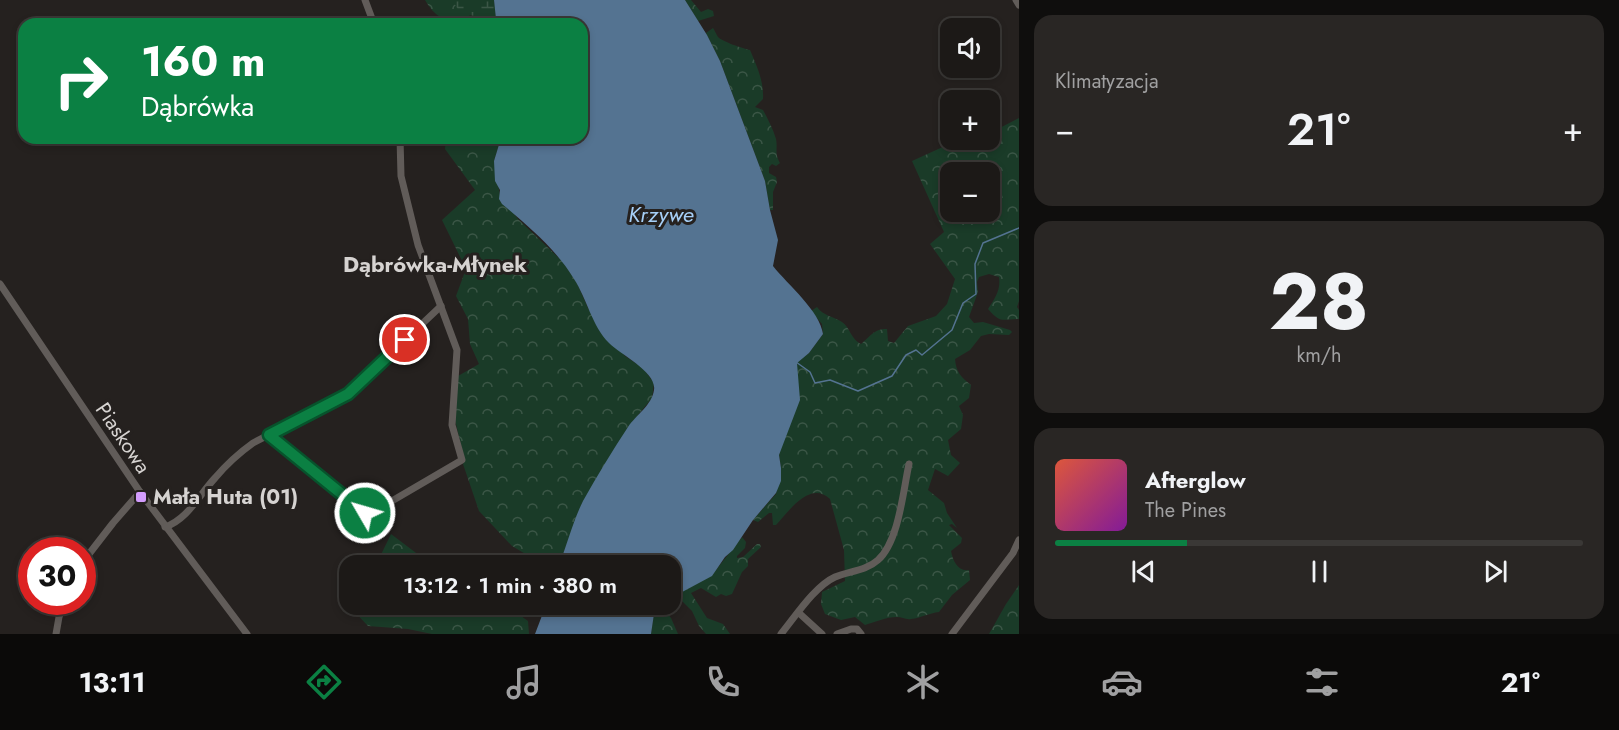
<!DOCTYPE html>
<html lang="pl">
<meta charset="utf-8">
<style>
body{margin:0;font-family:Jost,sans-serif;background:#292624;color:#f1f3f6;height:100vh;display:flex;flex-direction:column;font-size:22px;white-space:nowrap}
*{box-sizing:border-box;margin:0}
p{font-size:20px;color:#a0a0a1}
.icon{flex:none;width:33px;height:33px;fill:none;stroke:currentColor;stroke-width:2;stroke-linecap:round;stroke-linejoin:round}
.map{position:relative;flex:1;overflow:hidden}
.panel{display:flex;flex-direction:column;gap:15px;padding:15px;background:#0f0e0d;width:600px}
.panel>*{flex:none}
.hud{position:absolute;left:18px;top:18px;width:570px;height:126px;border-radius:18px;box-shadow:0 3px 9px #0003,0 0 0 2px #3a3836;background:#0b8043;color:#fff;overflow:hidden}
.tools{position:absolute;left:940px;top:18px;display:grid;gap:12px}
.tools a{display:grid;place-items:center;width:60px;height:60px;border-radius:12px;background:#1c1917;box-shadow:0 3px 9px #0003,0 0 0 2px #3a3836;font-size:30px}
.speed{position:absolute;left:18px;top:537px;display:flex;gap:12px;font-size:30px;font-weight:700;text-align:center}
.speed>*{display:grid;place-content:center;width:78px;height:78px;border-radius:50%;background:#1c1917;box-shadow:0 3px 9px #0003,0 0 0 2px #3a3836;line-height:1}
.speed .limit{border:9px solid #d22;background:#fff;color:#111}
.pin{position:absolute;display:grid;place-items:center;width:51px;height:51px;color:#fff;margin:-26px;border:3px solid #fff;border-radius:50%;box-shadow:0 2px 6px #0007}
.me{position:absolute;width:66px;margin:-33px;rotate:308deg;stroke-linejoin:round;filter:drop-shadow(0 0 4px #0008)}
.turn{display:flex;align-items:center;gap:21px;height:126px;padding:0 24px;font-size:27px}
.turn .icon{width:78px;height:78px;stroke-width:2.5}
.turn b{display:block;font-size:42px;line-height:51px}
.big{font-size:45px;font-weight:600;line-height:1.1}
.panel .card{flex:1;display:flex;flex-direction:column;justify-content:center;gap:9px;min-width:0;padding:0 21px;border-radius:18px;background:#292624}
.panel .dial{align-items:center;gap:0}
.dial b{font-size:78px;line-height:1}
.song{display:flex;align-items:center;gap:18px}
.cover{width:72px;height:72px;border-radius:9px;background:linear-gradient(135deg,hsl(10 70% 55%),hsl(290 70% 35%))}
.played{height:6px;border-radius:3px;background:linear-gradient(90deg,#0b8043 25%,#3a3836 25%)}
.keys{display:flex;justify-content:space-around;direction:ltr}
.heat{display:flex;justify-content:space-between;align-items:center;font-size:33px;direction:ltr}
.trip{position:absolute;left:339px;top:555px;width:342px;height:60px;border-radius:18px;background:#1c1917;box-shadow:0 3px 9px #0003,0 0 0 2px #3a3836;font-weight:600;line-height:60px;text-align:center}
.tab-bar{display:flex;height:96px;justify-content:space-around;align-items:center;background:#0b0a09;color:#a0a0a1}
.tab-bar .icon{width:42px;height:42px}
.tab-bar .on{color:#0b8043}
.tab-bar b{font-size:27px;color:#f1f3f6}
main{display:flex;flex:1;min-height:0}
.map>svg:first-child{display:block}
.forest{fill:url(#forest-crowns);fill-rule:evenodd}
.wetland{fill:url(#wetland-marsh)}
.water{fill:#547391}
.lines{fill:none;stroke-linecap:round;stroke-linejoin:round}
.stream{stroke:#547391;stroke-width:1.5}
.minor{stroke:#615c59;stroke-width:7}
.route-casing{stroke:#07532c;stroke-width:15}
.route{stroke:#0b8043;stroke-width:10}
.poi-dot{fill:#d39cfd;stroke:#25211f;stroke-width:2}
.labels{text-anchor:middle;dominant-baseline:central;stroke-width:6;stroke-linejoin:round;paint-order:stroke}
.street-label{font-size:21px;fill:#d6d3d1;stroke:#25211f}
.poi-label{font-size:21px;font-weight:bold;fill:#d6d3d1;stroke:#25211f;text-anchor:start}
.water-label{font-size:22px;font-style:italic;fill:#a6cff7;stroke:#25211f}
.neighbourhood-label{font-size:22px;font-weight:bold;fill:#d6d3d1;stroke:#25211f}
</style>
<main>
<div class="map">
<svg width="1019" height="634" viewBox="0 0 1019 634">
<defs>
<pattern id="forest-crowns" width="20" height="18" patternUnits="userSpaceOnUse" patternTransform="scale(1.5)"><rect width="20" height="18" fill="#1a3b28"/><path d="M2 6a3 3 0 1 1 6 0M12 15a3 3 0 1 1 6 0" fill="none" stroke="#3b5646"/></pattern>
<pattern id="wetland-marsh" width="20" height="14" patternUnits="userSpaceOnUse" patternTransform="scale(1.5)"><rect width="20" height="14" fill="#1a3b28"/><path d="M1 5h8M5 5V1M11 12h8M15 12V8" fill="none" stroke="#3b5646"/></pattern>
</defs>
<rect width="100%" height="100%" fill="#25211f"/>
<g class="forest">
<path d="M425,0h41l5,14 -10,10c-19,-5 -26,-7 -36,-24z"/>
<polygon points="494,0 496,19 489,24 469,24 473,16 482,12"/>
<polygon points="685,0 691,0 701,12 708,9 713,11 714,16 698,21"/>
<path d="M713,28c2,3 3,6 5,9 3,4 26,12 32,13 7,17 14,31 13,49l-8,8 8,3c5,9 10,19 13,29 2,10 -2,13 4,24l-4,3 -4,-2 -3,3v6l7,4 1,5 -4,10v18h-3l-5,-29 -45,-120 -14,-28z"/>
<path d="M1019,118v183l-2,6 2,3v9c-17,0 -18,5 -31,-10 7,-11 13,-19 11,-32l-10,-3 -10,3 -2,5 1,10 -9,25 5,6 9,-1 27,8 2,2 -3,3 -20,-1 -8,2 -11,14 -15,9c1,13 6,18 16,26l-2,13 -10,8 4,9 -2,14 -13,11 3,15 9,8 -12,13 -13,-7 -7,21 16,13 3,10 10,15 -5,-4 -3,1 13,13 -1,5 -10,8c2,10 7,21 18,19l1,10 -18,15 -13,17c-10,1 -18,6 -28,7 -5,1 -9,-2 -14,-2 -11,0 -22,5 -32,8l-10,-8 -14,3 -16,-6 -4,-10 1,-12 23,-11 -1,-31 -14,-51c-20,-19 -41,12 -54,26h-3l-1,-12h-3l-11,9 -5,-2 23,-26 5,-26 -2,-13 18,-79 -1,-14 13,-9 14,-19 -1,-10 -11,-13 6,-4c6,9 16,9 25,15 8,5 9,18 19,22 9,-7 12,-15 26,-15l1,12 6,2 14,-17 28,-10 11,-12 8,-25 -25,-35 14,-12 -32,-71 46,-21 3,7 16,-7h13v-7zM951,172h39v40h-39z"/>
<polygon points="446,138 501,138 494,161 500,195 518,219 563,262 576,281 588,308 625,356 643,368 654,383 652,398 629,426 582,504 559,565 544,565 512,546 479,511 463,464 465,461 455,420 458,376 479,364 470,344 468,319 456,296 466,269 442,220 475,190 445,149"/>
<polygon points="391,534 424,559 446,557 447,565 376,565"/>
<polygon points="742,537 746,542 745,548 737,556 737,558 743,557 757,544 760,544 761,547 748,559 748,566 742,572 732,594 726,596 721,594 716,597 701,588 691,593 707,618 723,624 730,634 706,634 699,626 692,611 676,595 712,575"/>
<polygon points="1019,585 1019,634 989,634 1006,604"/>
<polygon points="351,605 505,605 528,621 529,634 432,634 408,629 368,626 350,607"/>
<polygon points="660,605 671,618 678,634 651,634 654,613"/>
</g>
<polygon class="wetland" points="452,0 494,0 496,19 461,14"/>
<g class="water">
<path d="M494,0h191l22,35 13,26 45,120 5,29 8,30 -5,26c15,19 47,45 50,68l-14,19 -12,10 3,37 -21,55 2,13v13l-5,12 -23,27 -20,30 -8,7 -13,19 -41,22 -1,-32 -111,-1c8,-20 14,-44 24,-64 14,-25 29,-50 45,-74 8,-12 24,-22 26,-37 3,-18 -33,-35 -45,-47 -17,-17 -22,-44 -35,-64 -18,-30 -46,-53 -72,-75l-3,-5 1,-9 -5,-9 -1,-20 7,-23h81v-114h-91l5,-5z"/>
<polygon points="546,605 546,604 661,605 654,614 651,634 535,634"/>
</g>
<g class="lines">
<polyline class="stream" points="796,362 810,372 815,383 830,380 858,391 892,376 906,355 916,350 922,355 952,330 963,303 976,294 975,264 983,243 1019,228"/>
<g class="minor">
<polyline points="365,0 374,24"/>
<polyline points="1016,0 1019,5"/>
<polyline points="0,284 140,492 247,634"/>
<polyline points="269,435 365,513 385,505 462,460 452,425 457,350 418,245 401,176 400,138"/>
<path d="M165,527c23,-8 34,-32 50,-49 11,-13 24,-25 38,-35l95,-49 93,-88"/>
<polyline points="82,563 113,523 140,492"/>
<polyline points="799,613 822,634"/>
<polyline points="56,634 59,617 65,602"/>
<path d="M781,634c14,-17 34,-48 54,-57 14,-6 31,-6 43,-17 21,-19 25,-69 31,-96"/>
<polyline points="837,634 851,629 857,629 861,634"/>
<polyline points="952,634 1013,553 1019,540"/>
</g>
</g>
<g class="lines">
<defs>
<polyline id="route" points="365,513 269,435 348,394 405,340"/>
</defs>
<use href="#route" class="route-casing"/>
<use href="#route" class="route"/>
</g>
<rect class="poi-dot" x="135" y="491" width="12" height="12" rx="3"/>
<g class="labels">
<g class="street-label">
<text transform="translate(123 438) rotate(56)">Piaskowa</text>
</g>
<g class="poi-label">
<text x="153" y="497">Mała Huta (01)</text>
</g>
<g class="water-label">
<text x="661" y="214">Krzywe</text>
</g>
<g class="neighbourhood-label">
<text x="435" y="264">Dąbrówka-Młynek</text>
</g>
</g>
</svg>
<div class="tools">
<a><svg class="icon" aria-label="sound" viewBox="0 0 24 24"><path d="M4 9h4l5-4v14l-5-4H4zM17 9q2 3 0 6"/></svg></a>
<a>+</a>
<a>−</a>
</div>
<div class="speed"><div class="limit">30</div></div>
<div class="pin" style="left:405px;top:340px;background:#d93025"><svg class="icon" aria-label="arrive" viewBox="0 0 24 24"><path d="M6 21V4h12l-3 4 3 4H6"/></svg></div>
<svg class="me" style="left:365px;top:513px" viewBox="-20 -20 40 40"><circle r="17" fill="#0b8043" stroke="#fff" stroke-width="3"/><path d="M0-11L8 9 0 5-8 9z" fill="#fff"/></svg>
<div class="trip">13:12 · 1 min · 380 m</div>
<div class="hud">
<div class="turn"><svg class="icon" aria-label="right" viewBox="0 0 24 24"><path d="M7 20v-9h11M14 6l5 5-5 5"/></svg><div><b>160 m</b>Dąbrówka</div></div>
</div>
</div>
<section class="panel">
<div class="card"><p>Klimatyzacja</p>
<div class="heat"><a>−</a><b class="big">21°</b><a>+</a></div>
</div>
<div class="card dial"><b>28</b><p>km/h</p></div>
<div class="card">
<div class="song"><i class="cover"></i><div><b>Afterglow</b><p>The Pines</p></div></div>
<div class="played"></div>
<div class="keys"><svg class="icon" aria-label="previous" viewBox="0 0 24 24"><path d="M18 5L8 12l10 7zM5 5v14"/></svg><svg class="icon" aria-label="pause" viewBox="0 0 24 24"><path d="M8 5v14M16 5v14"/></svg><svg class="icon" aria-label="next" viewBox="0 0 24 24"><path d="M6 5l10 7-10 7zM19 5v14"/></svg></div>
</div>
</section>
</main>
<nav class="tab-bar">
<b>13:11</b>
<svg class="icon on" aria-label="directions" viewBox="0 0 24 24"><path d="M12 3l9 9-9 9-9-9zM9 14v-3h6M13 9l2 2-2 2"/></svg>
<svg class="icon" aria-label="music" viewBox="0 0 24 24"><path d="M9 18V5l10-2v13"/><circle cx="6" cy="18" r="3"/><circle cx="16" cy="16" r="3"/></svg>
<svg class="icon" aria-label="phone" viewBox="0 0 24 24"><path d="M5 4h4l2 5-3 2q2 4 5 5l2-3 5 2v4C11 20 4 13 5 4z"/></svg>
<svg class="icon" aria-label="climate" viewBox="0 0 24 24"><path d="M12 3v18M4 7l16 10M4 17L20 7"/></svg>
<svg class="icon" aria-label="car" viewBox="0 0 24 24"><path d="M5 17H2v-5l4-1 3-4h7l3 4 3 1v5h-3M9 17h6M6 11h13"/><circle cx="7" cy="17" r="2"/><circle cx="17" cy="17" r="2"/></svg>
<svg class="icon" aria-label="filters" viewBox="0 0 24 24"><path d="M4 7h16M4 17h16"/><circle cx="9" cy="7" r="2"/><circle cx="15" cy="17" r="2"/></svg>
<b>21°</b>
</nav>
